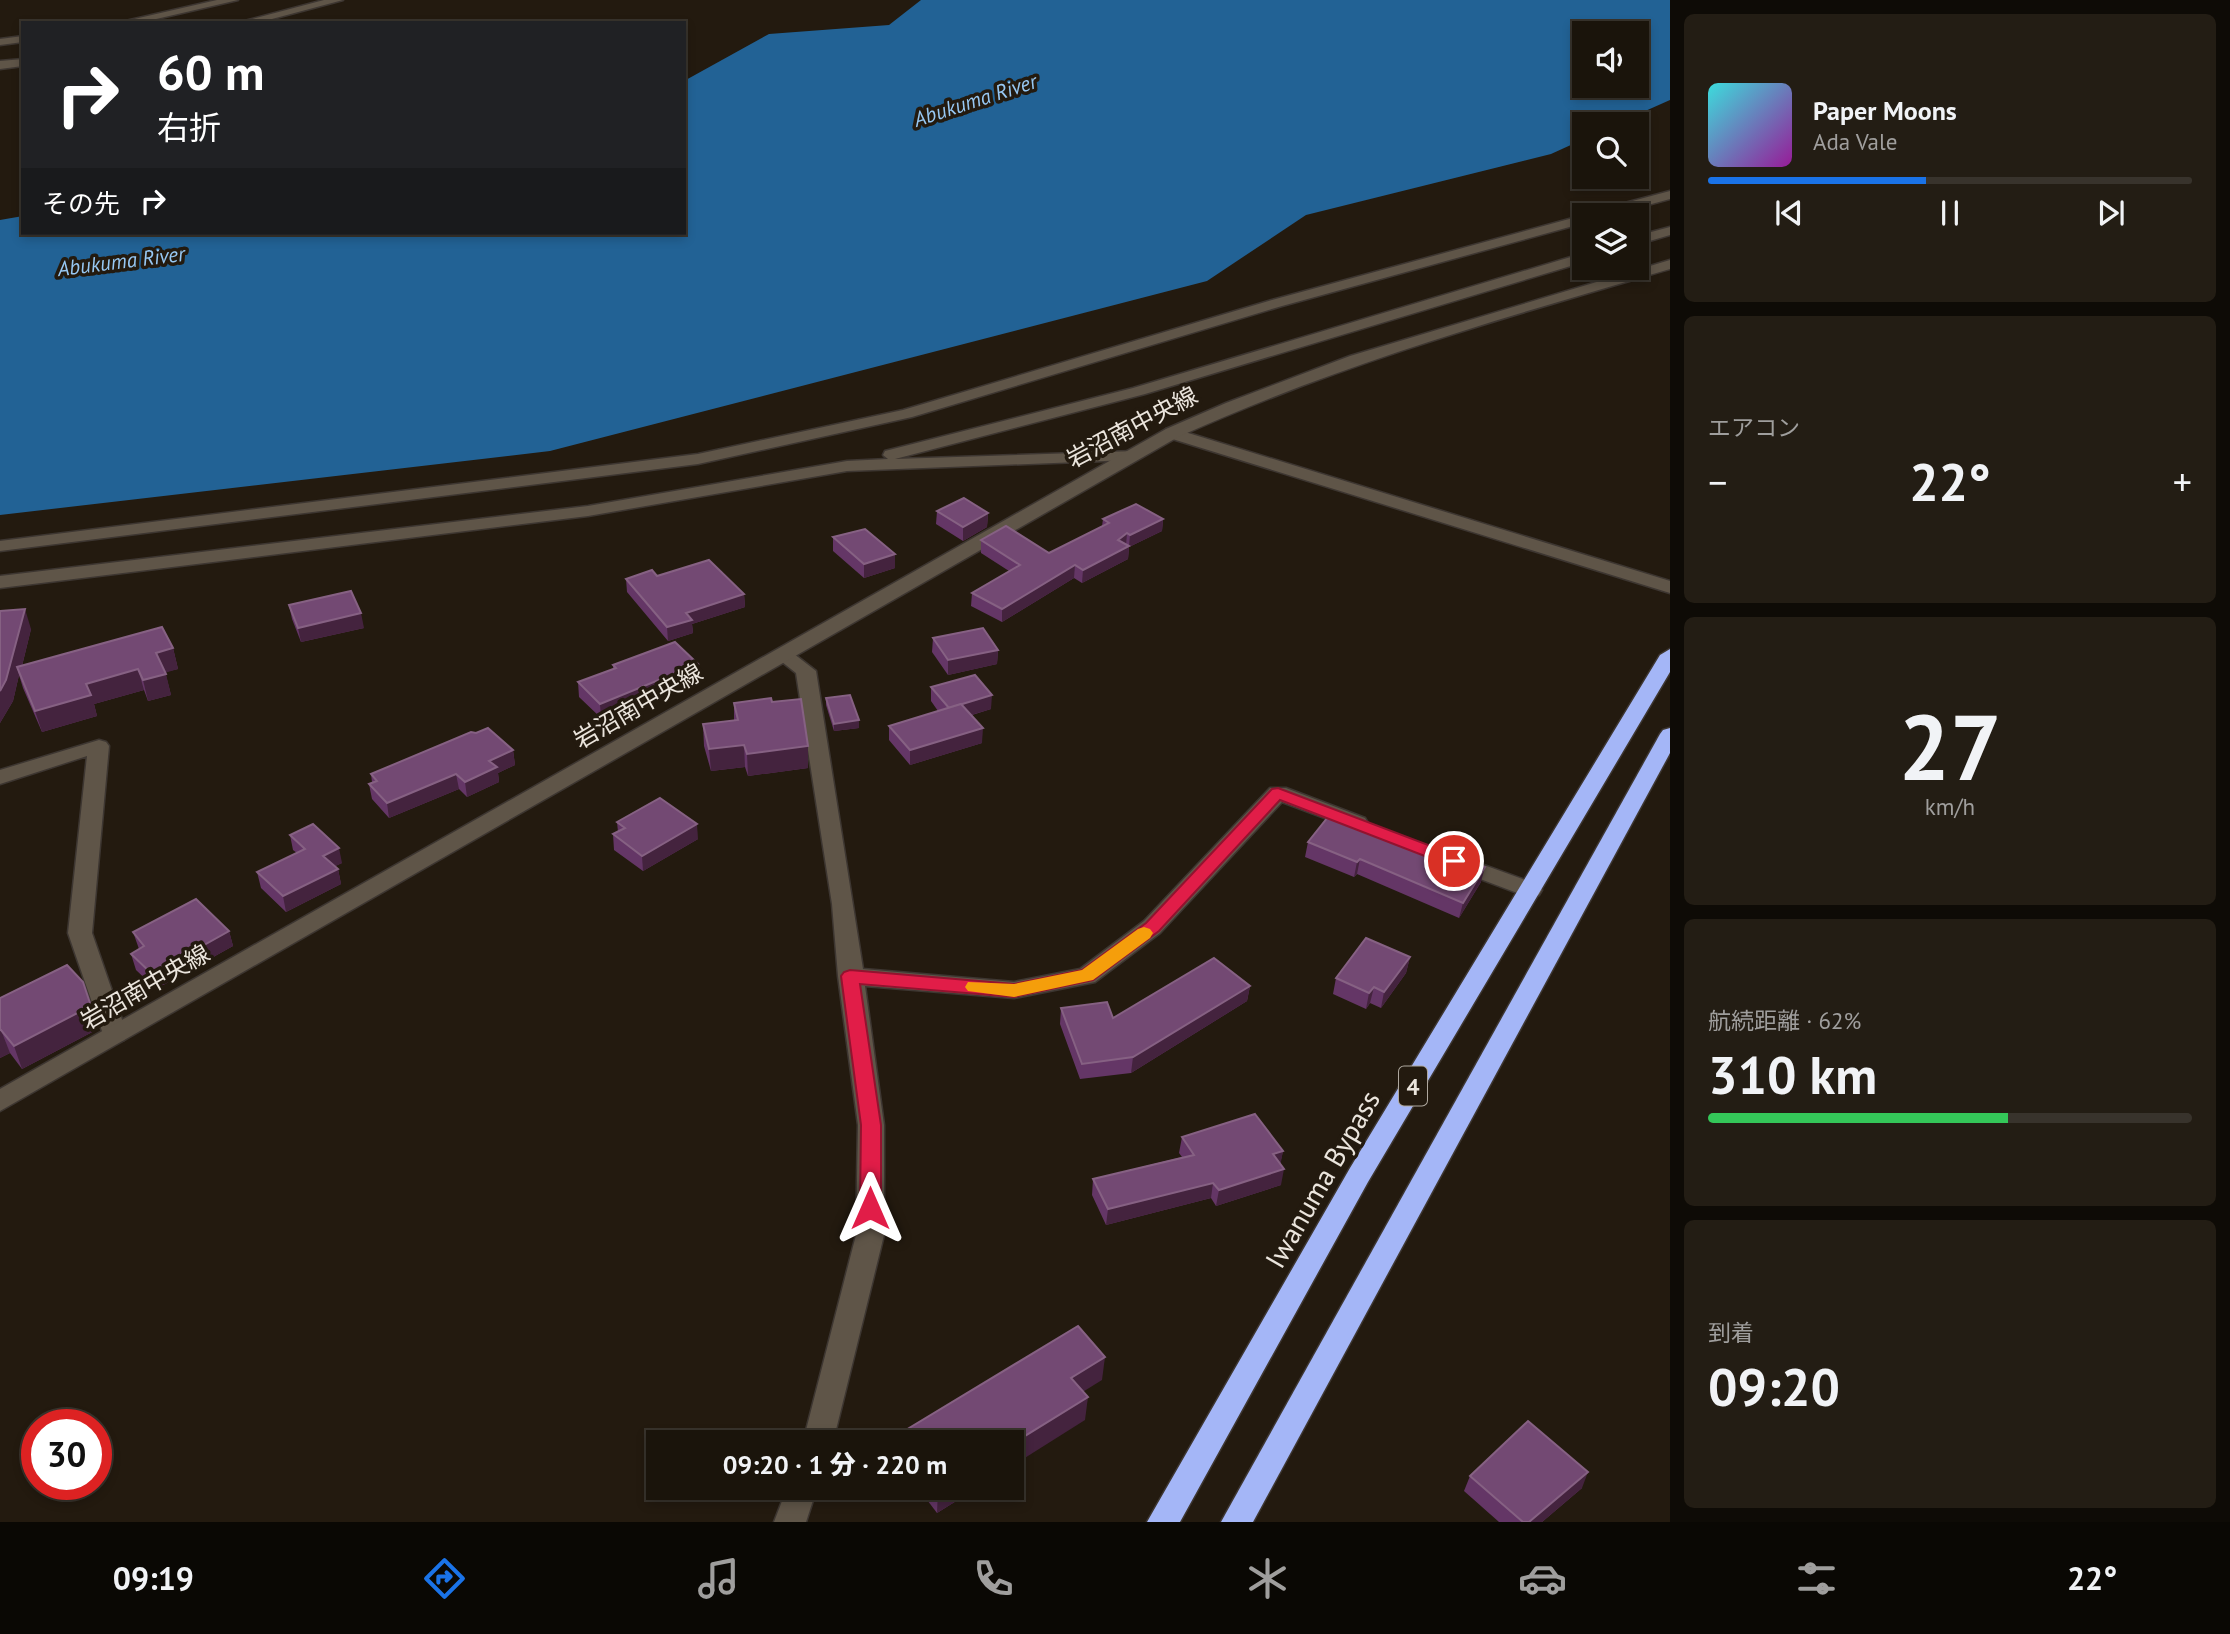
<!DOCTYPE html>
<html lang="ja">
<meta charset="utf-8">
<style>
body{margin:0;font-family:"PT Sans","Noto Sans JP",sans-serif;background:#231d14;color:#f1f3f6;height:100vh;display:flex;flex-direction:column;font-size:26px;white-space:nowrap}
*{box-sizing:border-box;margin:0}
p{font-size:23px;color:#9f9e9d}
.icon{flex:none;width:38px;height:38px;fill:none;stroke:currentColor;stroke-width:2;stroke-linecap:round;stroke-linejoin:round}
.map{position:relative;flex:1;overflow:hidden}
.drawer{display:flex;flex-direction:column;gap:14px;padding:14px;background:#0e0b06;width:560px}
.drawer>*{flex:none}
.hud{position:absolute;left:21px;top:21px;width:665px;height:214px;border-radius:0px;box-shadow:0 4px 10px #0003,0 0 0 2px #38332c;background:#202124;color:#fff;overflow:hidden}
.tools{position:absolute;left:1572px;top:21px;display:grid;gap:14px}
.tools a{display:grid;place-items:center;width:77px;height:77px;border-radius:0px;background:#1a140b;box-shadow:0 4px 10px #0003,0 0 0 2px #38332c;font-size:35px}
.speed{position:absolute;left:21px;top:1409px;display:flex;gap:14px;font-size:35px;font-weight:700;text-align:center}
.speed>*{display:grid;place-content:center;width:91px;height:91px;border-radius:50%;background:#1a140b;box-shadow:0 4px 10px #0003,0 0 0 2px #38332c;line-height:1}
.speed .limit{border:10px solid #d22;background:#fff;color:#111}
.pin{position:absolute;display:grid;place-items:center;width:60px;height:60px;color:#fff;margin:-30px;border:4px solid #fff;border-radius:50%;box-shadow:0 2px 7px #0007}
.me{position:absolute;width:77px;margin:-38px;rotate:0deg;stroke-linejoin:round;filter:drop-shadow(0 0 5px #0008)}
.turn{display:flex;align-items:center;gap:24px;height:147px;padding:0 21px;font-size:32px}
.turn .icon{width:91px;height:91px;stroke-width:2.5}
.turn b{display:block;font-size:49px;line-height:60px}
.then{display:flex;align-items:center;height:66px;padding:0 21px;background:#0003;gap:14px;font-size:26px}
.big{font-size:52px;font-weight:800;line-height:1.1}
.drawer .tile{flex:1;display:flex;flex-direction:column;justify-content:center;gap:10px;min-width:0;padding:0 24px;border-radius:10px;background:#231d14}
.drawer .dial{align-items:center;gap:0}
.dial b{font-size:91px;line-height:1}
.song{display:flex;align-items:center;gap:21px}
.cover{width:84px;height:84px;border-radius:10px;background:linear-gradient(135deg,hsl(180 70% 55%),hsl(300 70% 35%))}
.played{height:7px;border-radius:4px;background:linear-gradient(90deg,#1a73e8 45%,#38332c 45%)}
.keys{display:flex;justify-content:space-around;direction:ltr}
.heat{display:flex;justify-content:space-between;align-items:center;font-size:38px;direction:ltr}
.charge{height:10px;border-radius:5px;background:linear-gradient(90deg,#34c759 62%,#38332c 0)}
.trip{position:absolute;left:646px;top:1430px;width:378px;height:70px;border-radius:0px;background:#1a140b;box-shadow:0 4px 10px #0003,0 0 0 2px #38332c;font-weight:800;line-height:70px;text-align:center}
.menu{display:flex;height:112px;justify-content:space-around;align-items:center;background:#0a0804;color:#9f9e9d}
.menu .icon{width:49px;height:49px}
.menu .on{color:#1a73e8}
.menu b{font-size:32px;color:#f1f3f6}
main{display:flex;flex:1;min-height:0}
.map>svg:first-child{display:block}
.water{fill:#226295;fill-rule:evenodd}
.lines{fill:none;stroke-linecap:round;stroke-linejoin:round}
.street-casing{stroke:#3d3631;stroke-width:3}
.secondary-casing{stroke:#3d3631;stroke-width:3}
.highway-casing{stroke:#3d3631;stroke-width:3}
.street{fill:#5f5548;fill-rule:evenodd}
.secondary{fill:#5f5548;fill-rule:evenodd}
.highway{fill:#a4b6f7;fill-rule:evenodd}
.wall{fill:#643666}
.shaded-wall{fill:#44233e}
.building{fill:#734973;stroke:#866183;stroke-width:2}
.route{fill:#e11d48;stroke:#92132f;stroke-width:2}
.slow{fill:#f59e0b}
.labels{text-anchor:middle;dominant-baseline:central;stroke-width:7;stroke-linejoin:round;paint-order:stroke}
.far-water-label{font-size:21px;font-style:italic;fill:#97c8f3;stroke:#231a0f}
.shield{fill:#231a0f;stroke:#afa89f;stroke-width:2}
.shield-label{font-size:23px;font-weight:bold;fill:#ebe5dd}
.street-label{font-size:24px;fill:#ebe5dd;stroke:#231a0f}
.near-street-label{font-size:28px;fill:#ebe5dd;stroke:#231a0f}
</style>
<main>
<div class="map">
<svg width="1670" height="1522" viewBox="0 0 1670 1522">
<rect width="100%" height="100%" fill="#231a0f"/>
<path class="water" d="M921,0h749v100l-54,24h-32v15l-33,15 -245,61 -99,66 -657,170 -550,64v-295l23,-4v17h661v-152l85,-47 120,-9zM1584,33h52v53h-52z"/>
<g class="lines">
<defs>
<g id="street">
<polygon points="217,0 238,0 139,23 117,23"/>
<polygon points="324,0 343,0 257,23 237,23"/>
<polygon points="23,36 23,42 0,45 0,39"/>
<polygon points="23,59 23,66 0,69 0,61"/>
<polygon points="1670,191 1670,199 1611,215 1589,215 1591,212"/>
<polygon points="1584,215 1584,223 1282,306 912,417 698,464 0,551 0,541 698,454 903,410 1272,300"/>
<polygon points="1670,227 1670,235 1636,245 1636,236"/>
<polygon points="1584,253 1584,262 1145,394 895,459 1136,451 1138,455 1130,460 847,471 588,516 0,588 0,576 588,506 847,461 888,459 883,455 885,451 1133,388"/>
<polygon points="1172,428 1670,581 1670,593 1166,437 1164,433 1166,429"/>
<polygon points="782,648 789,650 816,671 863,969 1014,982 1080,969 1144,921 1270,788 1286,788 1365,818 1368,823 1365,828 1357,830 1282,802 1160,933 1095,982 1014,998 865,986 884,1125 884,1235 833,1442 803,1442 856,1235 858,1125 838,976 832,904 796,673 772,654"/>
<polygon points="99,740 106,742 109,746 92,933 127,1034 124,1040 115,1043 106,1040 103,1034 68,933 87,756 0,784 0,770"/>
<polygon points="1459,856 1539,885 1542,890 1539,895 1531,898 1451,868 1448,863 1451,858"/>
<polygon points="787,1488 817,1488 806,1522 774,1522"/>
</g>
<path id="secondary" d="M1670,260v9c-167,49 -333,96 -492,168l-1178,674v-22l1166,-660 60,-26 124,-47z"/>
<g id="highway">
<polygon points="1670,649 1670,672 1368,1182 1180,1522 1147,1522 1350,1168 1660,655"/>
<polygon points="1670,728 1670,753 1253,1522 1221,1522 1660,734 1663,730"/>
</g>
</defs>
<use href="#street" class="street-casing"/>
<use href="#secondary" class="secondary-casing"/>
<use href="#highway" class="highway-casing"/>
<use href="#street" class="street"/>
<use href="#secondary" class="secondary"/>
<use href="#highway" class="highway"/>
</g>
<g class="wall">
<polygon points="937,511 988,513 987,527 963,541 936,524"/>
<polygon points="1103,519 1163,519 1162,531 1129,547 1128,559 1082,583 1074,578 1002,622 971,606 972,593 1009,571 981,553 981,540 1049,553 1102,526"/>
<polygon points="833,537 895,554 895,568 864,578 833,551"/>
<polygon points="657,576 744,594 745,607 692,624 693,633 668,641 627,592 626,579"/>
<polygon points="289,605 364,628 301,642 292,619"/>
<polygon points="0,611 31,629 22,666 173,648 178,669 165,672 171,695 148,701 144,690 94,704 97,716 42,732 23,688 19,675 13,701 0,723"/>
<polygon points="933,638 998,650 997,664 948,675 932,652"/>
<polygon points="613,665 699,679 601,718 579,697 578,682 613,669"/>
<polygon points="931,687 991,709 972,715 982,743 910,765 889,740 889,726 938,711 931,701"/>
<polygon points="826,698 859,728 834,731 826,705"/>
<polygon points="772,702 808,768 748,776 745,767 711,771 704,746 703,724 734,721 734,703"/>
<polygon points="513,750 515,765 498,773 499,782 467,797 459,789 389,818 372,799 369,784 372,782 371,774"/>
<polygon points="617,822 698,839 643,871 614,850 613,834 618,832"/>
<polygon points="290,835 342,863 335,866 338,869 341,884 286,912 261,888 257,872 297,853 293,850"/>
<polygon points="1308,842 1481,882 1459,918 1357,874 1354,877 1305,857"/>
<polygon points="229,931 233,946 156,989 136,970 131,954 139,949 133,932"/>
<polygon points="1410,957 1406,973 1381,1008 1370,1003 1366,1009 1333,994 1336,978"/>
<polygon points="1250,986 1247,1001 1131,1073 1080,1079 1060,1024 1061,1008 1113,1018"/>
<polygon points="0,998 98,1029 22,1069 10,1053 0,1058"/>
<polygon points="1182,1137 1283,1151 1280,1164 1281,1185 1216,1206 1211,1198 1106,1225 1092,1195 1093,1179 1182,1157 1179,1153"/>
<polygon points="1470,1476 1582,1488 1542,1522 1499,1522 1464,1491"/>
<polygon points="918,1488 977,1488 937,1513"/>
</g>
<g class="shaded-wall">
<polygon points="988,513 987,527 963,541 963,527"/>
<polygon points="1163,519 1162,531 1129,547 1128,559 1082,583 1083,570 1129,546 1130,535"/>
<polygon points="1127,533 1126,546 1118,540"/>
<polygon points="895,554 895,568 864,578 864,564"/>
<polygon points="1075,565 1074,578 1002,622 1002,609"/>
<polygon points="744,594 745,607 692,624 693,633 668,641 667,627 686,613"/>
<polygon points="25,609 31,629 20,674 17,667 19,675 13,701 0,723 0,691"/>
<polygon points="361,613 364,628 301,642 298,628"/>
<polygon points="173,648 178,669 161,674 156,653"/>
<polygon points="998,650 997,664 948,675 948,660"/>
<polygon points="698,664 699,679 601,718 600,704"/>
<polygon points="138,669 144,690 94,704 97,716 42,732 35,711 86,684"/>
<polygon points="166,674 171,695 148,701 143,680"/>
<polygon points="992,695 991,709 948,722 949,708"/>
<polygon points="859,720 859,728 834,731 834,724"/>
<polygon points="983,728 982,743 910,765 910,750"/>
<polygon points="744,745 745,767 711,771 709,749"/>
<polygon points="808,746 808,768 748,776 747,754"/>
<polygon points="513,750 515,765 498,773 499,782 467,797 465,782 489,761"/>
<polygon points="456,774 459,789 389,818 387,803"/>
<polygon points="697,824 698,839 643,871 642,856"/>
<polygon points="339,848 342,863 326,871 323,856"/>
<polygon points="1360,859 1357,874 1354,877 1357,862"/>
<polygon points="1485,867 1481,882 1459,918 1463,903"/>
<polygon points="338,869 341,884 286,912 283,896"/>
<polygon points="229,931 233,946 156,989 152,974"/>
<polygon points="1410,957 1406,973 1381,1008 1384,992"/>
<polygon points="1250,986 1247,1001 1131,1073 1133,1057"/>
<polygon points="1374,987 1370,1003 1366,1009 1369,993"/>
<polygon points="91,1006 98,1029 22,1069 14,1046"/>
<polygon points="0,1030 1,1030 10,1053 0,1058"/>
<polygon points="1283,1151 1280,1167 1273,1154"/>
<polygon points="1284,1169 1281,1185 1216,1206 1219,1190"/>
<polygon points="1213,1183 1211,1198 1106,1225 1108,1209"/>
<polygon points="1105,1357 1102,1380 1068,1401 1071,1378"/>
<polygon points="1088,1397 1085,1420 1012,1466 1012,1444"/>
<polygon points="1588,1472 1582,1488 1542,1522 1529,1522"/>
<polygon points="942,1488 977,1488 937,1513 938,1490"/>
</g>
<g class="building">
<polygon points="964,498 988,513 963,527 937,511"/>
<polygon points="1136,504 1163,519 1130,535 1127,533 1118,540 1129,546 1083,570 1075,565 1002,609 972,593 1020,565 981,540 1006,526 1049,553 1109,523 1103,519"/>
<polygon points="865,529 895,554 864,564 833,537"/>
<polygon points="709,560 744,594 686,613 692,620 667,627 626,579 652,570 657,576"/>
<polygon points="351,591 361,613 298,628 289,605"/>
<polygon points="25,609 6,680 0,691 0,611"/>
<polygon points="162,627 173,648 156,653 166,674 143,680 138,669 86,684 91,695 35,711 17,667"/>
<polygon points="983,628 998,650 948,660 933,638"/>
<polygon points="675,642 698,664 600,704 578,682 616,668 613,665"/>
<polygon points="975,675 992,695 949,708 931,687"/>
<polygon points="850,695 859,720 834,724 826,698"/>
<polygon points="771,698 772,702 801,699 808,746 747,754 744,745 709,749 703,724 738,720 734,703"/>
<polygon points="961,704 983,728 910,750 889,726"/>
<polygon points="488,728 513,750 489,761 497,767 465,782 456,774 387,803 369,784 377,781 371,774 471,732 476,733"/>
<polygon points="660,798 697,824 642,856 613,834 625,828 617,822"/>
<polygon points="1332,812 1412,844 1413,842 1485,867 1463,903 1360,859 1357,862 1308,842"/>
<polygon points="313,824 339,848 323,856 338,869 283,896 257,872 305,849 290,835"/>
<polygon points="196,899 229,931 152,974 131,954 144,946 133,932"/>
<polygon points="1366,938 1410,957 1384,992 1374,987 1369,993 1336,978"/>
<polygon points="1214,958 1250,986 1133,1057 1082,1064 1061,1008 1107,1002 1113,1018"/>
<polygon points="67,965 83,982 91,1006 14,1046 1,1030 0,1030 0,998"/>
<polygon points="1255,1114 1283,1151 1273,1154 1284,1169 1219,1190 1213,1183 1108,1209 1093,1179 1194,1155 1182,1137"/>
<polygon points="1078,1326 1105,1357 1071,1378 1088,1397 1012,1444 1012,1442 901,1442 896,1436"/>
<polygon points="1528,1421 1588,1472 1529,1522 1523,1522 1470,1476"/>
</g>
<polygon class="route" points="1278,788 1460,857 1463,861 1454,866 1448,865 1280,800 1159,931 1093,980 1014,997 860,984 881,1125 881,1208 878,1213 870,1216 863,1213 860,1208 861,1125 841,976 844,972 850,970 1014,984 1082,970 1146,923 1272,789"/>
<polygon class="slow" points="1144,927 1150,929 1153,933 1150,938 1093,980 1014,997 968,991 965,987 968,982 1014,984 1082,970 1138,929"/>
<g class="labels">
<g class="far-water-label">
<text transform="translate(975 100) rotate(-18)">Abukuma River</text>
<text transform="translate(121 261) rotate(-7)">Abukuma River</text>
</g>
<rect class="shield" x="1399" y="1066.5" width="28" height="39" rx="5"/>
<g class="shield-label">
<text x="1413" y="1086">4</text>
</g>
<g class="street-label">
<text transform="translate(1132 427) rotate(-28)">岩沼南中央線</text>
<text transform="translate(638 706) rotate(-30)">岩沼南中央線</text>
<text transform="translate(145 987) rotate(-30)">岩沼南中央線</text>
</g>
<g class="near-street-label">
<text transform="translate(1322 1179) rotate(-60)">Iwanuma Bypass</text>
</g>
</g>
</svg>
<div class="tools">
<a><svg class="icon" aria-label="sound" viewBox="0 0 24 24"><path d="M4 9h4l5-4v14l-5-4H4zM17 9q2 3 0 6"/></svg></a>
<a><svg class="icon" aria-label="search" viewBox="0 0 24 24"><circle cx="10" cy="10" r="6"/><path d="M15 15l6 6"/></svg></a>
<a><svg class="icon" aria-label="layers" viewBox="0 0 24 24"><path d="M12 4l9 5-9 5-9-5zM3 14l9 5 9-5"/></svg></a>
</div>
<div class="speed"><div class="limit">30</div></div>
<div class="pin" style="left:1454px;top:861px;background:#d93025"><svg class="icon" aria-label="arrive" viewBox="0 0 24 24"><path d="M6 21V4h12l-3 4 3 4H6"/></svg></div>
<svg class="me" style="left:870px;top:1208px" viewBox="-20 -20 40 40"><path d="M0-17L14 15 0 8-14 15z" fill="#e11d48" stroke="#fff" stroke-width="4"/></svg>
<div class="trip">09:20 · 1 分 · 220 m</div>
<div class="hud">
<div class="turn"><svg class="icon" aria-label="right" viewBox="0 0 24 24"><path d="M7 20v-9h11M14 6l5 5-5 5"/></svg><div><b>60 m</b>右折</div></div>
<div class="then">その先<svg class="icon" aria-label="right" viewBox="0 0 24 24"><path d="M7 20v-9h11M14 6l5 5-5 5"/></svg></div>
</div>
</div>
<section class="drawer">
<div class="tile">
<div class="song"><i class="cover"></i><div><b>Paper Moons</b><p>Ada Vale</p></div></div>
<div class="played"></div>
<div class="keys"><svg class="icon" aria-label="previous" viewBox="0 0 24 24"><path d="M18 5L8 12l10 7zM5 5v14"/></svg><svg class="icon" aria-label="pause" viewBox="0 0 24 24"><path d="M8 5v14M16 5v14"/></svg><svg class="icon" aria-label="next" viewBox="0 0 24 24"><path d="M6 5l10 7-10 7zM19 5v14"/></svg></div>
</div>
<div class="tile"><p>エアコン</p>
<div class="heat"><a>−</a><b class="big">22°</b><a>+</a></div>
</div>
<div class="tile dial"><b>27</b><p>km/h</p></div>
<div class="tile"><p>航続距離 · 62%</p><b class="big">310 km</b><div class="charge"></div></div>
<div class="tile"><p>到着</p><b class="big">09:20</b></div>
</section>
</main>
<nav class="menu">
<b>09:19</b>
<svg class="icon on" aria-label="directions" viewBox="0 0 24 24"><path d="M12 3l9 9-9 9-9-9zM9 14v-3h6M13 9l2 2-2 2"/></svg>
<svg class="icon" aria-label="music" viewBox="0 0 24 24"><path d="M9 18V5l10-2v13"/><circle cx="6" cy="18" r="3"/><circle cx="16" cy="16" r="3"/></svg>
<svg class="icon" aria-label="phone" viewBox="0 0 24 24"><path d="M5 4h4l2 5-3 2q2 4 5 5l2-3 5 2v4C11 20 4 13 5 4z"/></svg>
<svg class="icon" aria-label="climate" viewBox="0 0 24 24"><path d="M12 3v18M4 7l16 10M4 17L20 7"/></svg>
<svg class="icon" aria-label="car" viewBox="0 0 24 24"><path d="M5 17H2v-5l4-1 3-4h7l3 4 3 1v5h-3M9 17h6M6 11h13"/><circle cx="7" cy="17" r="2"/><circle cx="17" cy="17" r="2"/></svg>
<svg class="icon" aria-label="filters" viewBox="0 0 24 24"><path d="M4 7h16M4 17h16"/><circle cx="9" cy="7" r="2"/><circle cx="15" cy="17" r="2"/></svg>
<b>22°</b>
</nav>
